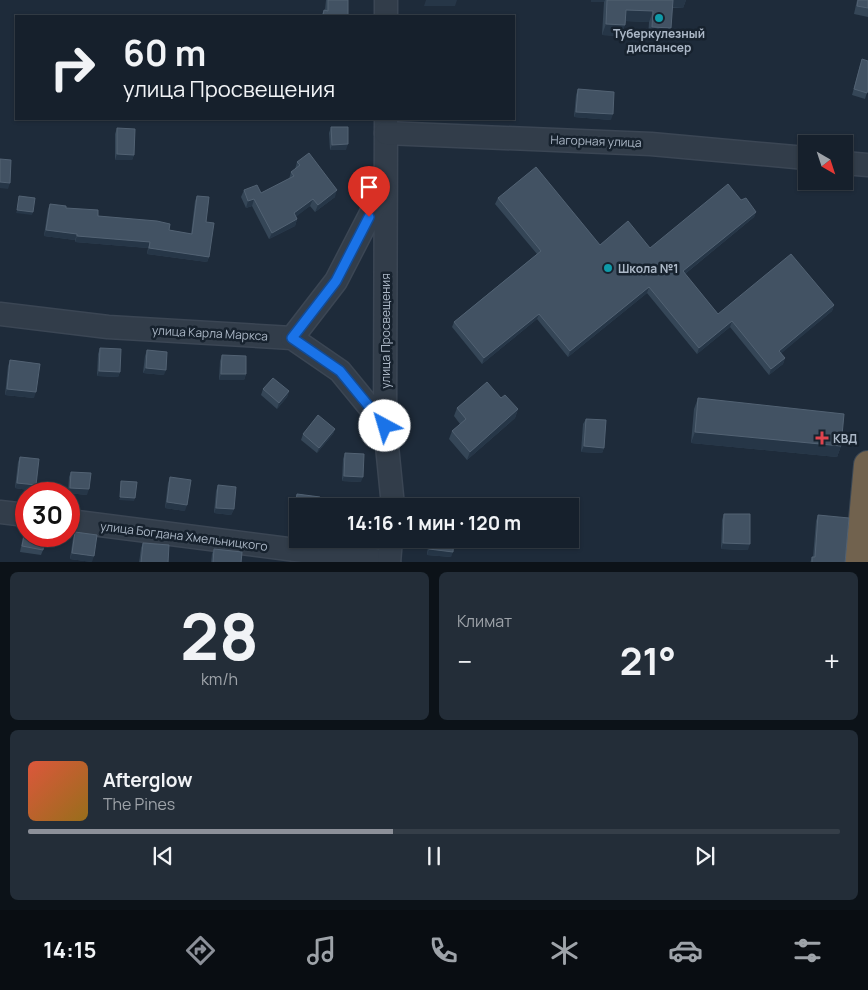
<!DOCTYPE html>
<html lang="ru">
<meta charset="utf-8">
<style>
body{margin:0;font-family:Manrope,sans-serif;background:#232d38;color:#f1f3f6;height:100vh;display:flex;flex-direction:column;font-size:19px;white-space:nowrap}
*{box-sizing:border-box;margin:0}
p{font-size:16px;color:#9ea3a9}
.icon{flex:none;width:28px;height:28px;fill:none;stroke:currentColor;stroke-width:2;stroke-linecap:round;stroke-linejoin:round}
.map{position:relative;height:562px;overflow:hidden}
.panel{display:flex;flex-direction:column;gap:10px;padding:10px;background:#0c1218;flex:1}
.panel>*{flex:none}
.hud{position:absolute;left:15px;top:15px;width:500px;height:105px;border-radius:0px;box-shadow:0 1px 4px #0004,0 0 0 1px #353e48;background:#16202c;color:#f1f3f6;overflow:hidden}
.needle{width:32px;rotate:141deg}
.tools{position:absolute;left:798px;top:135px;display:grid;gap:10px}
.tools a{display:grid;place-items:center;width:55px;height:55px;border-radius:0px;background:#16202c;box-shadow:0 1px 4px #0004,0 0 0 1px #353e48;font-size:25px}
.speed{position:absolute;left:15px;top:482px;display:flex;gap:10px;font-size:25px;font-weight:700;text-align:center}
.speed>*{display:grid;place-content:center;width:65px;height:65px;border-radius:50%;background:#16202c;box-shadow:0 1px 4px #0004,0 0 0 1px #353e48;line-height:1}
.speed .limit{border:8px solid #d22;background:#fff;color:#111}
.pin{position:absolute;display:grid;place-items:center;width:42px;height:42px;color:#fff;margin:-51px -21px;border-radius:50% 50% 50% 0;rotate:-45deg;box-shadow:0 0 5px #0007}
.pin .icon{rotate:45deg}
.me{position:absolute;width:55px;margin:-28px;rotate:321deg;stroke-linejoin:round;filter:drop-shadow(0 0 4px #0008)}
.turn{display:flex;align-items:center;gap:18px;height:105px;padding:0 25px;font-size:22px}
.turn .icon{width:65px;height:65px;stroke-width:2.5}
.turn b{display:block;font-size:35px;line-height:42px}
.big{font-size:38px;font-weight:700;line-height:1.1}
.panel .widget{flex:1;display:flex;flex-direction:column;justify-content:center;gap:8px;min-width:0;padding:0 18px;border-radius:8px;background:#232d38}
.panel .dial{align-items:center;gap:0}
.dial b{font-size:65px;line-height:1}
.song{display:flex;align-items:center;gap:15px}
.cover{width:60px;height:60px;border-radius:8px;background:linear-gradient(135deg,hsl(10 70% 55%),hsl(40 70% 35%))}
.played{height:5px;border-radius:2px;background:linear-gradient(90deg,#8c9099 45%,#353e48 45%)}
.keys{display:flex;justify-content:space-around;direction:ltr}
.heat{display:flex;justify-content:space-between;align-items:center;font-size:28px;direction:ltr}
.panel .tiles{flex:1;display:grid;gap:10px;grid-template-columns:1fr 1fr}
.widget:last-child{grid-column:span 2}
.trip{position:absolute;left:289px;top:498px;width:290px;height:50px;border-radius:0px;background:#16202c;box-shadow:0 1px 4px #0004,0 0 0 1px #353e48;font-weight:700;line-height:50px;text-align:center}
.menu{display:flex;height:80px;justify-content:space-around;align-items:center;background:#090d12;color:#9ea3a9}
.menu .icon{width:35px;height:35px}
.menu .active{color:#8c9099}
.menu b{font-size:22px;color:#f1f3f6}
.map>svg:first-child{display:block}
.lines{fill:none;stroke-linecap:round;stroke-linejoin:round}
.minor-casing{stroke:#3b4654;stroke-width:25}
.highway-casing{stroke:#3c4855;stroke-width:30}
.minor{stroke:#323d4a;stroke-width:22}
.highway{stroke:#71624e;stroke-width:28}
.wall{fill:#354657}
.shaded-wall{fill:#263647}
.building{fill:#425263;stroke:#526273}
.route-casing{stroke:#114b97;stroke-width:12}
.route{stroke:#1a73e8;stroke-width:9}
.culture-dot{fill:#0f9aa8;stroke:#17222e;stroke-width:2}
.health-dot{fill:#e0444e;stroke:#17222e;stroke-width:2}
.labels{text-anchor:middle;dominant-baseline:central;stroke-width:5;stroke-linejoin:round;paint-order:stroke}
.poi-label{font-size:12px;font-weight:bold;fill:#acb8c7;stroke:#17222e;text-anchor:start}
.street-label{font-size:12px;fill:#acb8c7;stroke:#17222e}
</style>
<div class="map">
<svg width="868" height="563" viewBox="0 0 868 563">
<rect width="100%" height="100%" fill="#1e2b3a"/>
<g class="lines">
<defs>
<g id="minor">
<polyline points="386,16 386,0"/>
<polyline points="386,119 385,426 393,506"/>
<polyline points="386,133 651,144 806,158"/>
<polyline points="844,163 868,165"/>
<polyline points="0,314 108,327 292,338 340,371 385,426"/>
<polyline points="292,338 336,281 384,188"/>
<polyline points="0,512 26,515"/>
<polyline points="69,521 389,562"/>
<polyline points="389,563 391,539"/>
</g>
<polyline id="highway" points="859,563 868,465"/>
</defs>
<use href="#minor" class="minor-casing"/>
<use href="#highway" class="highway-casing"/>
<use href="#minor" class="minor"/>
<use href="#highway" class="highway"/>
</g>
<g class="wall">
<polygon points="326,0 348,0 348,16 321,16 324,10 325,10"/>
<polygon points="591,0 686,0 683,8 672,8 667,39 648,38 649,22 626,21 621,36 602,35 604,2 591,2"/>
<polygon points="857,0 868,0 868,17 854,14"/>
<polygon points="860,65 868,89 865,99 852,95"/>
<polygon points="578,89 611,120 574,117 576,95"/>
<polygon points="331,127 346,150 330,150 329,133"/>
<polygon points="117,128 134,155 132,160 115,160 115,134"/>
<polygon points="297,162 335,197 315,212 310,206 296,216 297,219 295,226 269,239 252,206 246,208 241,197 244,190 261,193 289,179 291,172 295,169"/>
<polygon points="197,196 206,222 209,257 207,262 147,254 148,248 75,242 75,240 44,236 48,209 50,204 98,216 169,230 191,234 195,201"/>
<polygon points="498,198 600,245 650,248 741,200 756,212 754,217 685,274 718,314 834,305 832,311 781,353 785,358 783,364 769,375 730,327 697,354 647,293 568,357 537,319 482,364 452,327 454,322 537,254 495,204"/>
<polygon points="100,348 120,372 118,377 97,376 98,354"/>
<polygon points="147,350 164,375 143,373 145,356"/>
<polygon points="222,355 246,374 244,380 219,380 220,361"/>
<polygon points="10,360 34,398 5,395 8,366"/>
<polygon points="263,389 289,391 287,397 277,409 261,395"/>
<polygon points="501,398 518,409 515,418 467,460 449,439 452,431 460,424 454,416 457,408"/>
<polygon points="698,398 841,446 837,457 691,443 694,409"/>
<polygon points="586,419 604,448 602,453 581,452 583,424"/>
<polygon points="335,429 333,434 317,453 301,440 303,434"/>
<polygon points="345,453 361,482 342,481 343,459"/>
<polygon points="20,457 34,491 15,488 18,462"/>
<polygon points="71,472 87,495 68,493 69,477"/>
<polygon points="170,477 185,511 165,508 168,483"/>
<polygon points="218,485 234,509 231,515 214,513 216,491"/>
<polygon points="297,494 320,497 292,522 295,499"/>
<polygon points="724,514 748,550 721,549 722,520"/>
<polygon points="818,515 845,563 810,563 812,557 813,557 816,521"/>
<polygon points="26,525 43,550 41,555 20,552 24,531"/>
<polygon points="75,532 92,562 70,559 73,538"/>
<polygon points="429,539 454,539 451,557 427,555"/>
<polygon points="143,543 168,563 139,563 141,548"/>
<polygon points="214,549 241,563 211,563 212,554"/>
</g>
<g class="shaded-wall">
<polygon points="426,0 457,0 455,6 424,6"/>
<polygon points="591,0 605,0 604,2 591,2"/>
<polygon points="672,0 686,0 683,8 669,7"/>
<polygon points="626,10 653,11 649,22 622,21"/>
<polygon points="606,24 625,25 621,36 602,35"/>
<polygon points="652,27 671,28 667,39 648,38"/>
<polygon points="576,112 613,114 611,120 574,117"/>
<polygon points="348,144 346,150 330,150 332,145"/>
<polygon points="117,154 134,155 132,160 115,160"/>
<polygon points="0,182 10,183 8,189 0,188"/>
<polygon points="337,190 335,197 315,212 318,205"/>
<polygon points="254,199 252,206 246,208 248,201"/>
<polygon points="313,199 310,206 292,220 294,213"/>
<polygon points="17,210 33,212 32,215 16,213"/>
<polygon points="756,212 754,217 681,277 683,271"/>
<polygon points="297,219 295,226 269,239 272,233"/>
<polygon points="46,230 77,234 75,240 44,236"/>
<polygon points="77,236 150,242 148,248 75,242"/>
<polygon points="149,248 209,257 207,262 147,254"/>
<polygon points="649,287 647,293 568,357 570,351"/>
<polygon points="834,305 832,311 777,357 779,351"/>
<polygon points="539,314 537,319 482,364 484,358"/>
<polygon points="732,321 730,327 697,354 699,348"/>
<polygon points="785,358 783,364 769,375 771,369"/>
<polygon points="146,368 166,370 164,375 143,373"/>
<polygon points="99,371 120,372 118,377 97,376"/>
<polygon points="221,374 246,374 244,380 219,380"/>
<polygon points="7,389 36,392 34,398 5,395"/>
<polygon points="289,391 287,397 277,409 279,403"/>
<polygon points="518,409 515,418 467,460 470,452"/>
<polygon points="335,429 333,434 317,453 319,448"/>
<polygon points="695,432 841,446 837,457 691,443"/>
<polygon points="584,446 604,448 602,453 581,452"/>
<polygon points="344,476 363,477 361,482 342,481"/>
<polygon points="17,483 36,485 34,491 15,488"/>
<polygon points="70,488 89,489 87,495 68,493"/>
<polygon points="120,497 135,498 134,501 119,500"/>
<polygon points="167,502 187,505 185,511 165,508"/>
<polygon points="216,508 234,509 231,515 214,513"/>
<polygon points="294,516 298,517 298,523 292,522"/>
<polygon points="723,543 750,544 748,550 721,549"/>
<polygon points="429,549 453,552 451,557 427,555"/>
<polygon points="72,553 94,556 92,562 70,559"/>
</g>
<g class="building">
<polygon points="328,0 348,0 348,16 323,16 324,10 328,11"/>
<polygon points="607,0 673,0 671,28 652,27 653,11 626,10 625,25 606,24"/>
<polygon points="858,0 868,0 868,8 857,6"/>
<polygon points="862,59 868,61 868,89 867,93 854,89"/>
<polygon points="578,89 614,92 613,114 576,112"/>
<polygon points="331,127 348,127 348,144 332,145"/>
<polygon points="117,128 135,129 134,155 117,154"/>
<polygon points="309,153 337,190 318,205 313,199 294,213 297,219 272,233 254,199 248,201 244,190 257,185 261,193 294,176 291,172 300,165 297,162"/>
<polygon points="0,159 11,160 10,183 0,182"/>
<polygon points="536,167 600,245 628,221 650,248 728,184 741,200 746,198 756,212 683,271 718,314 791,254 834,305 779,351 785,358 771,369 732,321 699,348 649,287 570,351 539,314 484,358 454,322 541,251 498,198"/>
<polygon points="19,196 35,198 33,212 17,210"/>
<polygon points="197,196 209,197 206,222 214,223 209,257 149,248 150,242 77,236 77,234 46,230 50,204 66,206 66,208 98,210 98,216 157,221 170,224 169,230 192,234"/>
<polygon points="100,348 121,349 120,372 99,371"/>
<polygon points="147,350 167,352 166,370 146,368"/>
<polygon points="222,355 246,356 246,374 221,374"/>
<polygon points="10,360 40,364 36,392 7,389"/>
<polygon points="273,378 289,391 279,403 263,389"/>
<polygon points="487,382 501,398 505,395 518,409 470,452 452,431 466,419 457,408"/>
<polygon points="698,398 844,414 841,446 695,432"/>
<polygon points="318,415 335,429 319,448 303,434"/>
<polygon points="586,419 606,420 604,448 584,446"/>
<polygon points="345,453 364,454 363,477 344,476"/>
<polygon points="20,457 39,459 36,485 17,483"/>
<polygon points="71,472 91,473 89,489 70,488"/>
<polygon points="170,477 191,480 187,505 167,502"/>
<polygon points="121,481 137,482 135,498 120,497"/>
<polygon points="218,485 236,487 234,509 216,508"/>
<polygon points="297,494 320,497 319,506 298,506 298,517 294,516"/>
<polygon points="724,514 750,514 750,544 723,543"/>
<polygon points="818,515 849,518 845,563 812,563 812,557 815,557"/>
<polygon points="26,525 26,536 45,536 43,550 22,546"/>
<polygon points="75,532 97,535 94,556 72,553"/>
<polygon points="430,539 454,539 453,552 429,549"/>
<polygon points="143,543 169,545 168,563 141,563"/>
<polygon points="214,549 242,552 241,563 213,563"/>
</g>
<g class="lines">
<defs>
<polyline id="route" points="369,217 336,281 292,338 340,371 385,426"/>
</defs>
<use href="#route" class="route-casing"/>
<use href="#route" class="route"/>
</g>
<g class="culture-dot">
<circle cx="659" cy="18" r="5"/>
<circle cx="608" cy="268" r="5"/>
</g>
<path class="health-dot" d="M819.5 430.5h5v5h5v5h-5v5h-5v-5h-5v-5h5z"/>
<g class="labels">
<g class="poi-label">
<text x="659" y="33" text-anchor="middle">Туберкулезный<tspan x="659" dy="14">диспансер</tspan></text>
<text x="618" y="268">Школа №1</text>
<text x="833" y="438">КВД</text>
</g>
<g class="street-label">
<text transform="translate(596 141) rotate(2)">Нагорная улица</text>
<text transform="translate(385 331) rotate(-90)">улица Просвещения</text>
<text transform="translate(210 333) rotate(3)">улица Карла Маркса</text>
<text transform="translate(184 536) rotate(7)">улица Богдана Хмельницкого</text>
</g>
</g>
</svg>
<div class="tools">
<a><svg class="needle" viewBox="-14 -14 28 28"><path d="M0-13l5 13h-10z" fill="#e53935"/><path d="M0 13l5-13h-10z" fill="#9ea3a9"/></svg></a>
</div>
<div class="speed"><div class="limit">30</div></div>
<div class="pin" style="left:369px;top:217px;background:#d93025"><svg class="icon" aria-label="arrive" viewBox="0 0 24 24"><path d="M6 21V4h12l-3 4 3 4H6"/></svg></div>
<svg class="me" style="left:385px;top:426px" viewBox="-20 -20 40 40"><circle r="19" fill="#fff"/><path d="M0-13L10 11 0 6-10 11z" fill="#1a73e8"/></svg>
<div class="trip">14:16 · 1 мин · 120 m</div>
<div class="hud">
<div class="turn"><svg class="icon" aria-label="right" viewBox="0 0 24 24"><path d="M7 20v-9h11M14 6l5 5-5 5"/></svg><div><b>60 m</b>улица Просвещения</div></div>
</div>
</div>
<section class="panel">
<div class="tiles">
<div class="widget dial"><b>28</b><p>km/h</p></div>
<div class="widget"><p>Климат</p>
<div class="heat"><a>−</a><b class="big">21°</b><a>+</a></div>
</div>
<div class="widget">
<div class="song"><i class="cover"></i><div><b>Afterglow</b><p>The Pines</p></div></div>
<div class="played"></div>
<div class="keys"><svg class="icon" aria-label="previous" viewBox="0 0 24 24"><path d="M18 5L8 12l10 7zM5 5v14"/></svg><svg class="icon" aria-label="pause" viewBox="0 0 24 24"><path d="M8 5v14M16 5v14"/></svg><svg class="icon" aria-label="next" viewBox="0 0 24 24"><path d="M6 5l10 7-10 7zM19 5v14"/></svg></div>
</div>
</div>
</section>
<nav class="menu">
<b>14:15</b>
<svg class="icon active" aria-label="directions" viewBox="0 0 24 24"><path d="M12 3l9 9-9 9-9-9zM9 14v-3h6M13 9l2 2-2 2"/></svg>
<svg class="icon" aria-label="music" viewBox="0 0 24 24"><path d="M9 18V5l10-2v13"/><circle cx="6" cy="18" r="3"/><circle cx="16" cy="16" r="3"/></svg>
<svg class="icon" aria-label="phone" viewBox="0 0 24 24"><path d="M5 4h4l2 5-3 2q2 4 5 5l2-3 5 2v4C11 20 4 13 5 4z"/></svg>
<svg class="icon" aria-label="climate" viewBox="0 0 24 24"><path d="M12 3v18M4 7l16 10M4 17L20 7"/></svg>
<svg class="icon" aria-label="car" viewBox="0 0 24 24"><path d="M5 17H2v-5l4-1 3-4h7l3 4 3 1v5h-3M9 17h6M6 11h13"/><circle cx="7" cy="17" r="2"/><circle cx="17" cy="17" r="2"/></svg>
<svg class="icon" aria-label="filters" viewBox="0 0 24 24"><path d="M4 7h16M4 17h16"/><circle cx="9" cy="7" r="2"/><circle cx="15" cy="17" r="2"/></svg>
</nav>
